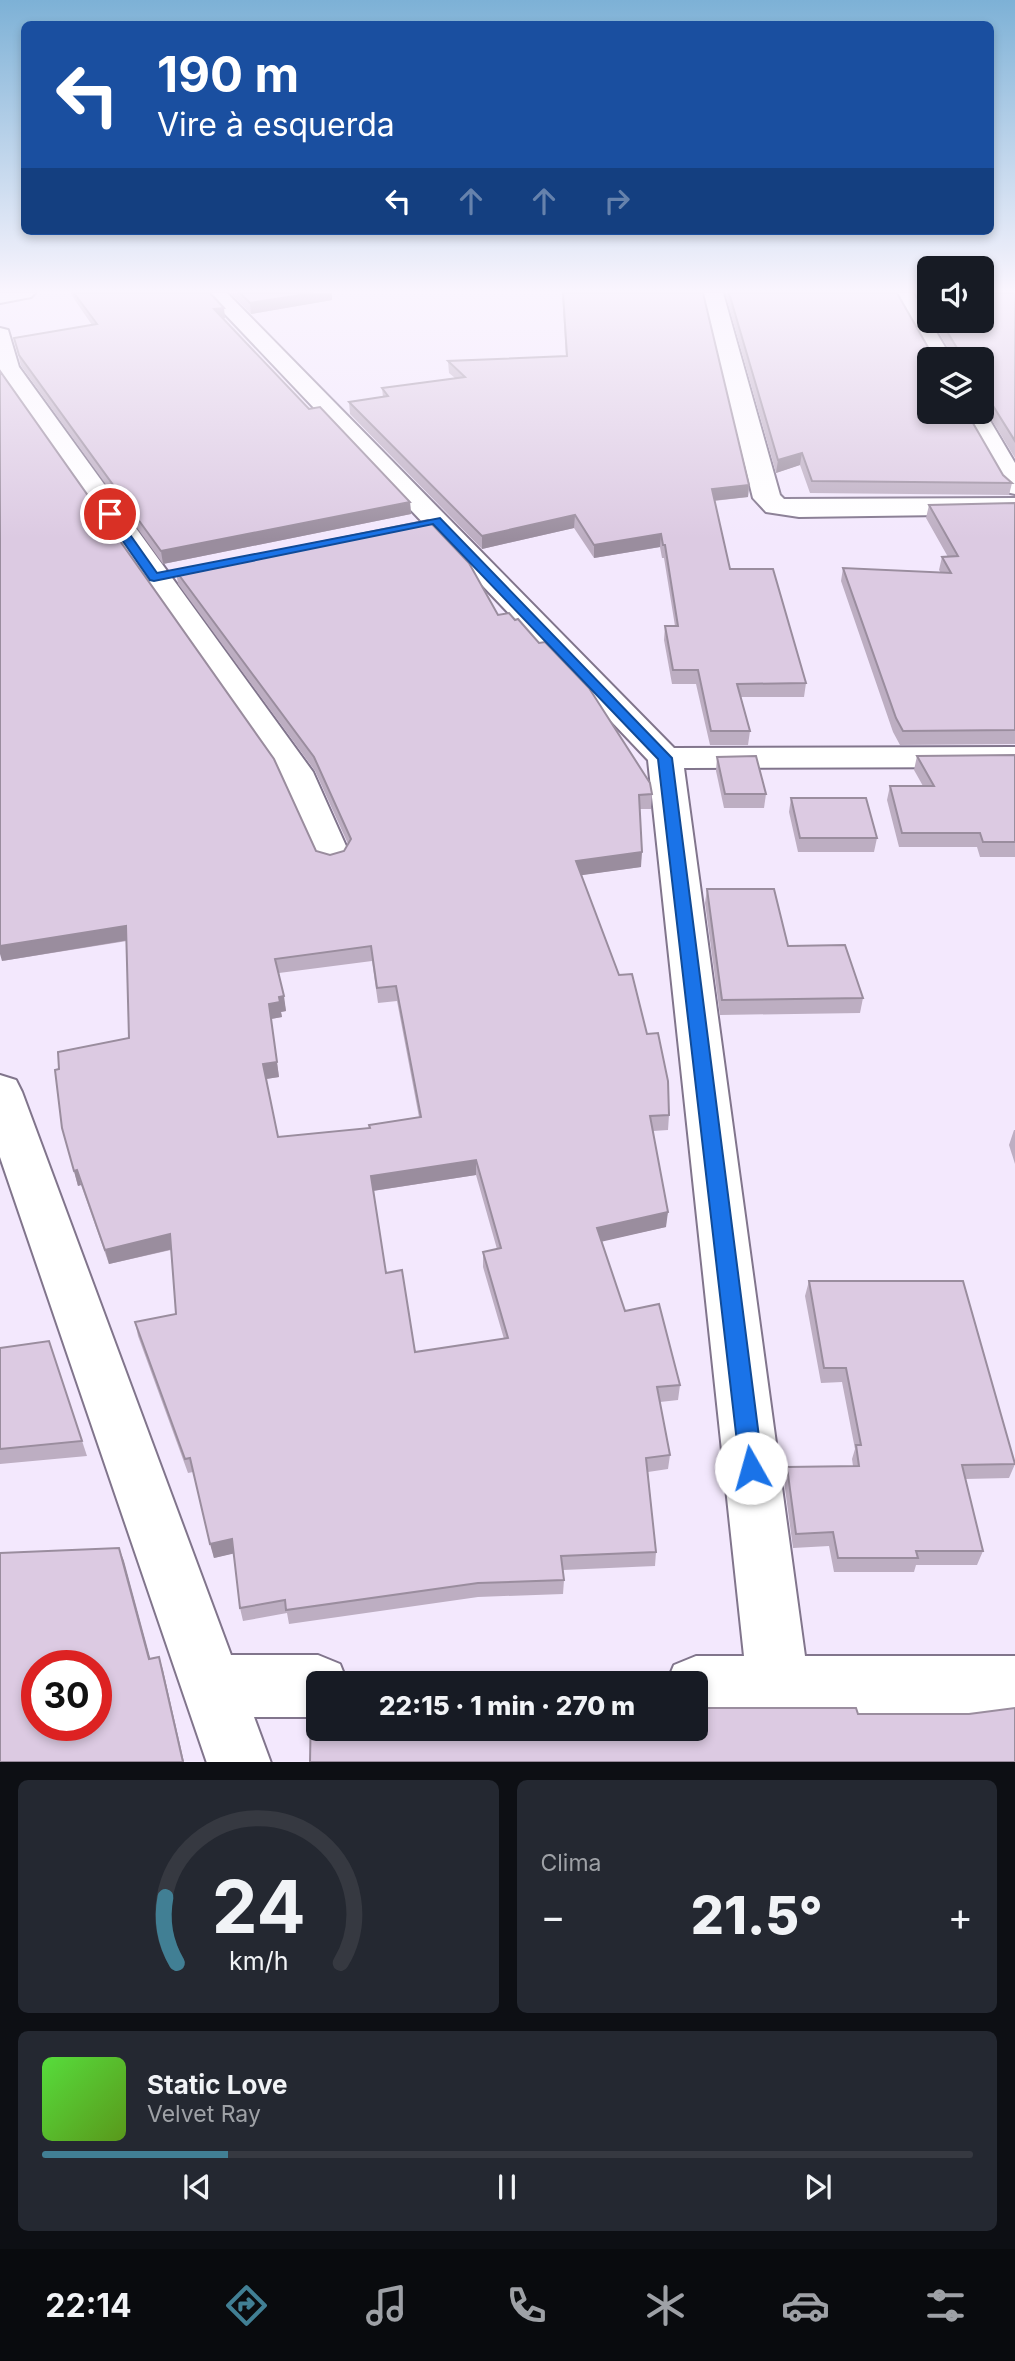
<!DOCTYPE html>
<html lang="pt">
<meta charset="utf-8">
<style>
body{margin:0;font-family:Inter,sans-serif;background:#242831;color:#f1f3f6;height:100vh;display:flex;flex-direction:column;font-size:26px;white-space:nowrap}
*{box-sizing:border-box;margin:0}
p{font-size:23px;color:#9ea1a6}
.icon{flex:none;width:38px;height:38px;fill:none;stroke:currentColor;stroke-width:2;stroke-linecap:round;stroke-linejoin:round}
.map{position:relative;height:1762px;overflow:hidden}
.drawer{display:flex;flex-direction:column;gap:18px;padding:18px;background:#0d0f14;flex:1}
.drawer>*{flex:none}
.top-card{position:absolute;left:21px;top:21px;width:973px;height:214px;border-radius:10px;box-shadow:0 4px 10px #0003;background:#1a4fa0;color:#fff;overflow:hidden}
.controls{position:absolute;left:917px;top:256px;display:grid;gap:14px}
.controls a{display:grid;place-items:center;width:77px;height:77px;border-radius:10px;background:#171b24;box-shadow:0 4px 10px #0003;font-size:35px}
.speed{position:absolute;left:21px;top:1650px;display:flex;gap:14px;font-size:35px;font-weight:700;text-align:center}
.speed>*{display:grid;place-content:center;width:91px;height:91px;border-radius:50%;background:#171b24;box-shadow:0 4px 10px #0003;line-height:1}
.speed .limit{border:10px solid #d22;background:#fff;color:#111}
.pin{position:absolute;display:grid;place-items:center;width:60px;height:60px;color:#fff;margin:-30px;border:4px solid #fff;border-radius:50%;box-shadow:0 2px 7px #0007}
.me{position:absolute;width:77px;margin:-38px;rotate:353deg;stroke-linejoin:round;filter:drop-shadow(0 0 5px #0008)}
.turn{display:flex;align-items:center;gap:24px;height:147px;padding:0 21px;font-size:32px}
.turn .icon{width:91px;height:91px;stroke-width:2.5}
.turn b{display:block;font-size:49px;line-height:60px}
.lanes{display:flex;align-items:center;height:66px;padding:0 21px;background:#0003;justify-content:center;gap:35px;direction:ltr}
.lanes .off{opacity:.35}
.big{font-size:52px;font-weight:800;line-height:1.1}
.drawer .widget{flex:1;display:flex;flex-direction:column;justify-content:center;gap:10px;min-width:0;padding:0 24px;border-radius:10px;background:#242831}
.drawer .dial{align-items:center;gap:0}
.dial svg{height:182px;overflow:visible;fill:none;stroke:#363941;stroke-width:7;stroke-linecap:round;text-anchor:middle}
.dial text{fill:#f1f3f6;stroke:none}
.song{display:flex;align-items:center;gap:21px}
.cover{width:84px;height:84px;border-radius:10px;background:linear-gradient(135deg,hsl(110 70% 55%),hsl(90 70% 35%))}
.played{height:7px;border-radius:4px;background:linear-gradient(90deg,#417f94 20%,#363941 20%)}
.keys{display:flex;justify-content:space-around;direction:ltr}
.heat{display:flex;justify-content:space-between;align-items:center;font-size:38px;direction:ltr}
.drawer .tiles{flex:1;display:grid;gap:18px;grid-template-columns:1fr 1fr}
.widget:last-child{grid-column:span 2}
.trip{position:absolute;left:306px;top:1671px;width:402px;height:70px;border-radius:10px;background:#171b24;box-shadow:0 4px 10px #0003;font-weight:800;line-height:70px;text-align:center}
.tab-bar{display:flex;height:112px;justify-content:space-around;align-items:center;background:#090b0e;color:#9ea1a6}
.tab-bar .icon{width:49px;height:49px}
.tab-bar .selected{color:#417f94}
.tab-bar b{font-size:32px;color:#f1f3f6}
.map>svg:first-child{display:block}
.lines{fill:none;stroke-linecap:round;stroke-linejoin:round}
.minor-casing{stroke:#81758c;stroke-width:4}
.tertiary-casing{stroke:#81758c;stroke-width:4}
.minor{fill:#fff;fill-rule:evenodd}
.tertiary{fill:#fff;fill-rule:evenodd}
.wall{fill:#bdaec2;fill-rule:evenodd}
.shaded-wall{fill:#9a8d9e}
.building{fill:#dccae2;stroke:#9a8d9e;stroke-width:2;fill-rule:evenodd}
.route{fill:#1a73e8;stroke:#114b97;stroke-width:2}
</style>
<div class="map">
<svg width="1015" height="1763" viewBox="0 0 1015 1763">
<rect width="100%" height="100%" fill="#f3e8fd"/>
<g class="lines">
<defs>
<g id="minor">
<polygon points="205,293 227,293 674,748 1015,747 1015,767 684,768 805,1656 1015,1656 1015,1718 696,1718 696,1684 666,1684 674,1665 696,1656 744,1656 648,760"/>
<polygon points="702,293 723,293 780,495 784,499 1015,498 1015,514 799,517 766,512 753,498"/>
<polygon points="893,293 913,293 952,359 929,359"/>
<polygon points="0,328 8,330 19,367 313,772 350,855 344,863 331,867 318,863 278,772 0,374"/>
<polygon points="982,407 1015,463 1015,494 1006,492 1002,486 960,411 982,411"/>
<polygon points="0,1075 16,1080 22,1092 231,1655 318,1655 340,1664 348,1684 318,1684 318,1717 254,1717 271,1763 207,1763 0,1157"/>
</g>
<polygon id="tertiary" points="0,293 35,293 31,297 0,303"/>
</defs>
<use href="#minor" class="minor-casing"/>
<use href="#tertiary" class="tertiary-casing"/>
<use href="#minor" class="minor"/>
<use href="#tertiary" class="tertiary"/>
</g>
<g class="wall">
<polygon points="70,293 210,293 225,318 223,319 309,409 410,502 411,514 163,564 21,366 14,338 92,325"/>
<polygon points="230,293 332,293 332,300 251,314"/>
<polygon points="562,293 703,293 749,485 748,497 714,501 730,569 806,683 804,697 741,697 750,731 748,745 710,745 696,684 672,684 664,640 665,626 675,626 664,558 662,558 660,547 594,558 574,528 482,549 350,414 349,402 383,397 382,388 455,378 449,373 448,361 566,356"/>
<polygon points="725,293 897,293 929,349 949,350 932,320 982,320 1015,293 1015,458 982,404 982,405 982,359 929,359 1003,475 1012,483 1009,495 810,493 800,465 776,473"/>
<polygon points="916,293 929,293 929,316"/>
<polygon points="1015,503 1015,744 900,745 893,732 841,581 843,568 941,573 939,570 942,557 948,557 926,518 929,505"/>
<path d="M176,571l322,44 154,179 -1,15h-12l2,58 -60,8 38,100 28,59 22,81 -1,15 -15,1 13,96 -65,14 24,70 55,74 -2,15 -18,2 10,53 -2,14 -20,3 8,80 -1,14 -92,4 1,10 -1,14 -85,3 -189,27 -2,-11 -44,8 -3,-13 -6,-55 -20,5 -21,-86 -5,1 -50,-137 -3,-14 41,-8 -5,-64 -62,14 -28,-79 -3,1 -16,-58 -3,-59 70,-31 -2,-97 -125,20 314,-110 14,4 14,-4 4,-7 -33,-73 -137,-187zM372,961l6,42 19,-2 22,116 -49,11 -92,9 -12,-58 13,-2 -8,-58 11,-2 -1,-5 5,-1 -7,-38zM476,1175l21,74 -14,3v15l21,72 -89,13 -29,-79 -13,-82z"/>
<polygon points="1015,755 1015,857 980,857 977,847 899,847 887,800 890,786 923,786 914,770 917,756"/>
<polygon points="717,757 766,794 764,808 724,808 716,771"/>
<polygon points="791,798 877,838 874,852 798,852 789,812"/>
<polygon points="707,889 863,998 860,1013 720,1015 705,903"/>
<polygon points="1014,1130 1015,1130 1015,1164 1009,1145"/>
<polygon points="809,1281 1015,1464 1009,1478 965,1479 983,1551 977,1565 916,1565 914,1572 834,1572 829,1546 793,1548 784,1481 787,1467 853,1466 852,1459 855,1449 842,1382 821,1383 805,1296"/>
<polygon points="49,1341 87,1456 0,1464 0,1348"/>
</g>
<g class="shaded-wall">
<polygon points="313,293 332,293 332,300 251,314 250,303"/>
<polygon points="224,308 225,318 215,320 214,309"/>
<polygon points="802,453 800,465 776,473 778,460"/>
<polygon points="749,485 748,497 710,501 712,489"/>
<polygon points="410,502 411,514 163,564 161,551"/>
<polygon points="575,515 574,528 482,549 482,536"/>
<polygon points="661,534 660,547 594,558 594,545"/>
<polygon points="642,852 641,867 576,876 576,861"/>
<polygon points="126,926 129,940 2,961 0,954 0,946"/>
<polygon points="284,996 286,1011 281,1012 282,1017 271,1019 279,1077 266,1079 263,1064 269,1004 279,997"/>
<polygon points="476,1160 476,1175 372,1191 371,1176"/>
<polygon points="77,1170 81,1185 78,1186 74,1171"/>
<polygon points="668,1212 666,1227 596,1243 597,1228"/>
<polygon points="170,1234 173,1249 109,1264 105,1250"/>
<polygon points="232,1539 236,1553 214,1558 210,1544"/>
<polygon points="119,1548 124,1561 154,1672 149,1659"/>
<polygon points="159,1657 163,1670 184,1762 183,1762"/>
</g>
<g class="building">
<polygon points="74,293 210,293 224,308 214,309 309,409 320,407 410,502 161,551 19,355 14,338 97,324"/>
<polygon points="240,293 313,293 250,303"/>
<polygon points="563,293 703,293 749,485 712,489 730,569 773,569 806,683 737,684 750,731 711,731 698,670 673,670 665,626 678,626 665,545 663,545 661,534 594,545 575,515 482,536 349,402 388,396 382,388 465,377 448,361 567,356"/>
<polygon points="729,293 897,293 929,349 954,350 957,348 940,320 982,320 982,293 1015,293 1015,441 985,393 982,397 982,359 929,359 929,411 966,411 1003,475 1012,483 812,481 802,453 778,460"/>
<polygon points="924,293 929,293 929,302"/>
<path d="M0,371l274,388 42,92 14,4 14,-4 7,-12 -37,-82 -138,-186 252,-51 41,43 29,52 11,-2 6,7 3,-1 21,24 6,-1 44,46 61,95 2,11 -13,1 3,57 -66,9 43,114 13,-1 15,60 11,-1 10,48 1,34 -19,1 18,96 -71,16 28,83 34,-7 21,81 -23,2 13,68 -24,3 10,94 -95,4 3,24 -86,3 -192,27 -1,-10 -45,8 -8,-69 -22,5 -20,-86 -5,1 -50,-137 41,-8 -6,-80 -65,16 -28,-80 -3,1 -12,-43 -7,-58 4,-1 -1,-17 71,-14 -3,-112 -126,20zM371,946l6,42 19,-2 25,131 -52,8 1,3 -92,9 -15,-73 14,-2 -8,-58 11,-2 -1,-5 5,-1 -9,-37zM476,1160l25,88 -18,4 25,86 -93,14 -13,-82 -16,3 -15,-97z"/>
<polygon points="1015,503 1015,730 903,731 896,718 843,568 951,573 942,557 958,556 929,505"/>
<polygon points="1015,755 1015,842 983,842 980,833 902,833 890,786 934,786 917,756"/>
<polygon points="756,756 766,794 725,794 717,757"/>
<polygon points="791,798 866,798 877,838 800,838"/>
<polygon points="707,889 774,889 788,946 845,945 863,998 722,1000"/>
<polygon points="809,1281 963,1281 1015,1464 962,1465 983,1551 916,1551 918,1558 838,1558 833,1532 796,1534 787,1467 859,1466 856,1445 861,1445 846,1368 824,1368"/>
<polygon points="49,1341 82,1441 0,1449 0,1348"/>
<path d="M119,1548l30,111 10,-2 24,105h-183v-209zM37,1666h59v60h-59z"/>
<polygon points="696,1699 698,1708 856,1708 858,1714 969,1714 1015,1708 1015,1762 310,1762 311,1707 318,1706 318,1729 696,1729"/>
</g>
<linearGradient id="sky" x2="0" y2="1"><stop stop-color="#7db1d6"/><stop offset="0.54" stop-color="#faf5fe"/><stop offset="1" stop-color="#faf5fe" stop-opacity="0"/></linearGradient>
<rect width="1015" height="539" fill="url(#sky)"/>
<polygon class="route" points="110,511 114,512 157,573 440,518 672,758 763,1468 759,1476 751,1479 743,1476 740,1468 658,759 433,524 154,581 150,580 104,514"/>
</svg>
<div class="controls">
<a><svg class="icon" aria-label="sound" viewBox="0 0 24 24"><path d="M4 9h4l5-4v14l-5-4H4zM17 9q2 3 0 6"/></svg></a>
<a><svg class="icon" aria-label="layers" viewBox="0 0 24 24"><path d="M12 4l9 5-9 5-9-5zM3 14l9 5 9-5"/></svg></a>
</div>
<div class="speed"><div class="limit">30</div></div>
<div class="pin" style="left:110px;top:514px;background:#d93025"><svg class="icon" aria-label="arrive" viewBox="0 0 24 24"><path d="M6 21V4h12l-3 4 3 4H6"/></svg></div>
<svg class="me" style="left:751px;top:1468px" viewBox="-20 -20 40 40"><circle r="19" fill="#fff"/><path d="M0-13L10 11 0 6-10 11z" fill="#1a73e8"/></svg>
<div class="trip">22:15 · 1 min · 270 m</div>
<div class="top-card">
<div class="turn"><svg class="icon" aria-label="left" viewBox="0 0 24 24"><path d="M17 20v-9H6M10 6l-5 5 5 5"/></svg><div><b>190 m</b>Vire à esquerda</div></div>
<div class="lanes"><svg class="icon" aria-label="left" viewBox="0 0 24 24"><path d="M17 20v-9H6M10 6l-5 5 5 5"/></svg><svg class="icon off" aria-label="ahead" viewBox="0 0 24 24"><path d="M12 20V5M6 11l6-6 6 6"/></svg><svg class="icon off" aria-label="ahead" viewBox="0 0 24 24"><path d="M12 20V5M6 11l6-6 6 6"/></svg><svg class="icon off" aria-label="right" viewBox="0 0 24 24"><path d="M7 20v-9h11M14 6l5 5-5 5"/></svg></div>
</div>
</div>
<section class="drawer">
<div class="tiles">
<div class="widget dial"><svg viewBox="0 0 100 80">
<path d="M14 69A42 42 0 1 1 86 69"/>
<path d="M14 69A42 42 0 0 1 9 40" stroke="#417f94"/>
<text x="50" y="56" font-size="32" font-weight="700">24</text>
<text x="50" y="72" font-size="11">km/h</text>
</svg></div>
<div class="widget"><p>Clima</p>
<div class="heat"><a>−</a><b class="big">21.5°</b><a>+</a></div>
</div>
<div class="widget">
<div class="song"><i class="cover"></i><div><b>Static Love</b><p>Velvet Ray</p></div></div>
<div class="played"></div>
<div class="keys"><svg class="icon" aria-label="previous" viewBox="0 0 24 24"><path d="M18 5L8 12l10 7zM5 5v14"/></svg><svg class="icon" aria-label="pause" viewBox="0 0 24 24"><path d="M8 5v14M16 5v14"/></svg><svg class="icon" aria-label="next" viewBox="0 0 24 24"><path d="M6 5l10 7-10 7zM19 5v14"/></svg></div>
</div>
</div>
</section>
<nav class="tab-bar">
<b>22:14</b>
<svg class="icon selected" aria-label="directions" viewBox="0 0 24 24"><path d="M12 3l9 9-9 9-9-9zM9 14v-3h6M13 9l2 2-2 2"/></svg>
<svg class="icon" aria-label="music" viewBox="0 0 24 24"><path d="M9 18V5l10-2v13"/><circle cx="6" cy="18" r="3"/><circle cx="16" cy="16" r="3"/></svg>
<svg class="icon" aria-label="phone" viewBox="0 0 24 24"><path d="M5 4h4l2 5-3 2q2 4 5 5l2-3 5 2v4C11 20 4 13 5 4z"/></svg>
<svg class="icon" aria-label="climate" viewBox="0 0 24 24"><path d="M12 3v18M4 7l16 10M4 17L20 7"/></svg>
<svg class="icon" aria-label="car" viewBox="0 0 24 24"><path d="M5 17H2v-5l4-1 3-4h7l3 4 3 1v5h-3M9 17h6M6 11h13"/><circle cx="7" cy="17" r="2"/><circle cx="17" cy="17" r="2"/></svg>
<svg class="icon" aria-label="filters" viewBox="0 0 24 24"><path d="M4 7h16M4 17h16"/><circle cx="9" cy="7" r="2"/><circle cx="15" cy="17" r="2"/></svg>
</nav>
